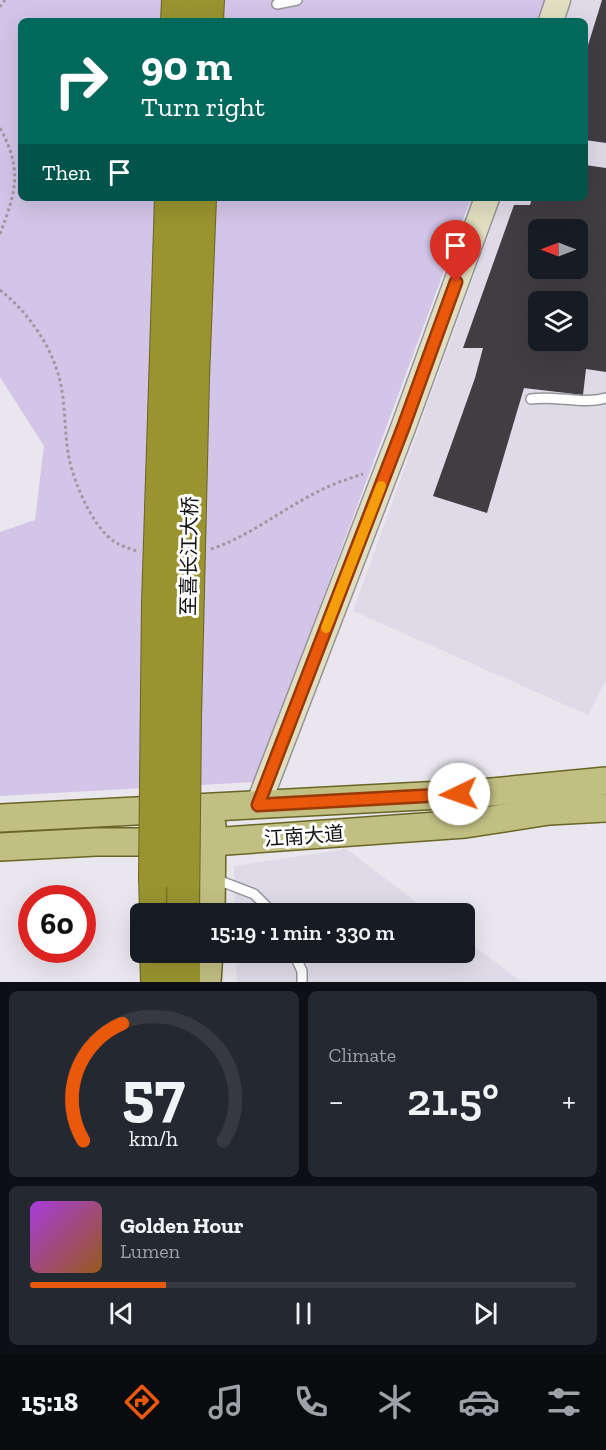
<!DOCTYPE html>
<meta charset="utf-8">
<style>
body{margin:0;font-family:"Zilla Slab","Noto Sans SC",serif;background:#242831;color:#f1f3f6;height:100vh;display:flex;flex-direction:column;font-size:22px;white-space:nowrap}
*{box-sizing:border-box;margin:0}
p{font-size:20px;color:#9ea1a6}
.icon{flex:none;width:33px;height:33px;fill:none;stroke:currentColor;stroke-width:2;stroke-linecap:round;stroke-linejoin:round}
.map{position:relative;height:982px;overflow:hidden}
.panel{display:flex;flex-direction:column;gap:9px;padding:9px;background:#0d0f14;flex:1}
.panel>*{flex:none}
.hud{position:absolute;left:18px;top:18px;width:570px;height:183px;border-radius:9px;box-shadow:0 6px 24px #0002;background:#00695c;color:#fff;overflow:hidden}
.needle{width:39px;rotate:270deg}
.controls{position:absolute;left:528px;top:219px;display:grid;gap:12px}
.controls a{display:grid;place-items:center;width:60px;height:60px;border-radius:9px;background:#171b24;box-shadow:0 6px 24px #0002;font-size:30px}
.speed{position:absolute;left:18px;top:885px;display:flex;gap:12px;font-size:30px;font-weight:700;text-align:center}
.speed>*{display:grid;place-content:center;width:78px;height:78px;border-radius:50%;background:#171b24;box-shadow:0 6px 24px #0002;line-height:1}
.speed .limit{border:9px solid #d22;background:#fff;color:#111}
.pin{position:absolute;display:grid;place-items:center;width:51px;height:51px;color:#fff;margin:-62px -26px;border-radius:50% 50% 50% 0;rotate:-45deg;box-shadow:0 0 6px #0007}
.pin .icon{rotate:45deg}
.me{position:absolute;width:66px;margin:-33px;rotate:267deg;stroke-linejoin:round;filter:drop-shadow(0 0 4px #0008)}
.turn{display:flex;align-items:center;gap:21px;height:126px;padding:0 24px;font-size:27px}
.turn .icon{width:78px;height:78px;stroke-width:2.5}
.turn b{display:block;font-size:42px;line-height:51px}
.then{display:flex;align-items:center;height:57px;padding:0 24px;background:#0003;gap:12px;font-size:22px}
.big{font-size:45px;font-weight:600;line-height:1.1}
.panel .tile{flex:1;display:flex;flex-direction:column;justify-content:center;gap:9px;min-width:0;padding:0 21px;border-radius:9px;background:#242831}
.panel .dial{align-items:center;gap:0}
.dial svg{height:156px;overflow:visible;fill:none;stroke:#363941;stroke-width:7;stroke-linecap:round;text-anchor:middle}
.dial text{fill:#f1f3f6;stroke:none}
.song{display:flex;align-items:center;gap:18px}
.cover{width:72px;height:72px;border-radius:9px;background:linear-gradient(135deg,hsl(280 70% 55%),hsl(30 70% 35%))}
.played{height:6px;border-radius:3px;background:linear-gradient(90deg,#ea580c 25%,#363941 25%)}
.keys{display:flex;justify-content:space-around;direction:ltr}
.heat{display:flex;justify-content:space-between;align-items:center;font-size:33px;direction:ltr}
.panel .tiles{flex:1;display:grid;gap:9px;grid-template-columns:1fr 1fr}
.tile:last-child{grid-column:span 2}
.trip{position:absolute;left:130px;top:903px;width:345px;height:60px;border-radius:9px;background:#171b24;box-shadow:0 6px 24px #0002;font-weight:600;line-height:60px;text-align:center}
.menu{display:flex;height:96px;justify-content:space-around;align-items:center;background:#090b0e;color:#9ea1a6}
.menu .icon{width:42px;height:42px}
.menu .active{color:#ea580c}
.menu b{font-size:27px;color:#f1f3f6}
.map>svg:first-child{display:block}
.built{fill:#dfdae8;fill-rule:evenodd}
.green{fill:#d2c5e8}
.building{fill:#403e43;fill-rule:evenodd}
.lines{fill:none;stroke-linecap:round;stroke-linejoin:round}
.lane-casing{stroke:#96949a;stroke-width:12}
.secondary-casing{stroke:#96949a;stroke-width:27}
.primary-casing{stroke:#696525;stroke-width:30}
.highway-casing{stroke:#696525;stroke-width:34}
.path{stroke:#9c9a9f;stroke-width:3;stroke-dasharray:3 3;stroke-linecap:butt}
.lane{stroke:#fff;stroke-width:9}
.secondary{stroke:#e0dfc1;stroke-width:24}
.primary{stroke:#c2bf83;stroke-width:27}
.highway{stroke:#999430;stroke-width:32}
.highway-bridge-casing{stroke:#696525;stroke-width:34;stroke-linecap:butt}
.highway-bridge{stroke:#999430;stroke-width:32}
.route-casing{stroke:#983908;stroke-width:15}
.route{stroke:#ea580c;stroke-width:10}
.slow{stroke:#f59e0b;stroke-width:10}
.labels{text-anchor:middle;dominant-baseline:central;stroke-width:6;stroke-linejoin:round;paint-order:stroke}
.street-label{font-size:20px;fill:#0f0e11;stroke:#fff}
</style>
<div class="map">
<svg width="606" height="982" viewBox="0 0 606 982">
<rect width="100%" height="100%" fill="#e9e6ed"/>
<g class="built">
<path d="M572,0h34v680l-18,35 -235,-104 149,-413h83v-177h-20zM538,230h40v38h-40zM538,302h40v38h-40z"/>
<polygon points="346,849 431,913 235,913 234,866"/>
<polygon points="465,939 522,982 237,982 236,953 465,952"/>
</g>
<polygon class="green" points="0,0 545,0 537,21 21,21 21,198 471,198 255,782 0,796 0,532 35,520 44,446 0,377"/>
<g class="building">
<polygon points="602,0 606,0 606,143 585,140 585,55"/>
<path d="M585,165l21,3v204l-20,-3 -3,26 -59,-7 -37,125 -54,-17 42,-118 8,-30h-20l51,-143h16l2,-7h53zM538,230h40v38h-40zM538,302h40v38h-40z"/>
</g>
<g class="lines">
<defs>
<g id="lane">
<polyline points="277,4 297,0"/>
<path d="M531,399c25,-4 51,6 75,-1"/>
<polyline points="215,879 254,894 274,914"/>
<polyline points="293,952 302,971 302,982"/>
</g>
<g id="secondary">
<polyline points="551,21 558,0"/>
<polyline points="258,805 403,428 487,198"/>
</g>
<g id="primary">
<polyline points="0,818 481,793 606,781"/>
<polyline points="0,847 96,842 212,842 465,824 549,811 606,808"/>
<polyline points="211,914 212,825"/>
<polyline points="207,982 209,952"/>
</g>
<g id="highway">
<polyline points="177,21 178,0"/>
<polyline points="207,21 208,0"/>
<polyline points="155,876 156,914"/>
<polyline points="156,952 157,982"/>
<polyline points="184,952 184,982"/>
</g>
</defs>
<use href="#lane" class="lane-casing"/>
<use href="#secondary" class="secondary-casing"/>
<use href="#primary" class="primary-casing"/>
<use href="#highway" class="highway-casing"/>
<g class="path">
<polyline points="0,7 5,0"/>
<path d="M0,128c23,42 16,63 0,106"/>
<path d="M0,290c27,21 52,56 60,91 6,25 4,52 9,77 5,25 24,70 46,84 6,4 14,6 21,9"/>
<path d="M211,549c37,-12 69,-38 104,-56 15,-8 32,-14 48,-19"/>
</g>
<use href="#lane" class="lane"/>
<use href="#secondary" class="secondary"/>
<use href="#primary" class="primary"/>
<use href="#highway" class="highway"/>
<defs>
<g id="highway-bridge">
<polyline points="155,876 158,603 171,198"/>
<polyline points="183,914 185,718 193,378 200,198"/>
</g>
</defs>
<use href="#highway-bridge" class="highway-bridge-casing"/>
<use href="#highway-bridge" class="highway-bridge"/>
</g>
<g class="lines">
<defs>
<polyline id="route" points="456,282 403,428 258,805 459,794"/>
</defs>
<use href="#route" class="route-casing"/>
<use href="#route" class="route"/>
<polyline class="slow" points="326,628 381,486"/>
</g>
<g class="labels">
<g class="street-label">
<text transform="translate(189 556) rotate(-89)">至喜长江大桥</text>
<text transform="translate(304 836) rotate(-4)">江南大道</text>
</g>
</g>
</svg>
<div class="controls">
<a><svg class="needle" viewBox="-14 -14 28 28"><path d="M0-13l5 13h-10z" fill="#e53935"/><path d="M0 13l5-13h-10z" fill="#9ea1a6"/></svg></a>
<a><svg class="icon" aria-label="layers" viewBox="0 0 24 24"><path d="M12 4l9 5-9 5-9-5zM3 14l9 5 9-5"/></svg></a>
</div>
<div class="speed"><div class="limit">60</div></div>
<div class="pin" style="left:456px;top:282px;background:#d93025"><svg class="icon" aria-label="arrive" viewBox="0 0 24 24"><path d="M6 21V4h12l-3 4 3 4H6"/></svg></div>
<svg class="me" style="left:459px;top:794px" viewBox="-20 -20 40 40"><circle r="19" fill="#fff"/><path d="M0-13L10 11 0 6-10 11z" fill="#ea580c"/></svg>
<div class="trip">15:19 · 1 min · 330 m</div>
<div class="hud">
<div class="turn"><svg class="icon" aria-label="right" viewBox="0 0 24 24"><path d="M7 20v-9h11M14 6l5 5-5 5"/></svg><div><b>90 m</b>Turn right</div></div>
<div class="then">Then<svg class="icon" aria-label="arrive" viewBox="0 0 24 24"><path d="M6 21V4h12l-3 4 3 4H6"/></svg></div>
</div>
</div>
<section class="panel">
<div class="tiles">
<div class="tile dial"><svg viewBox="0 0 100 80">
<path d="M14 69A42 42 0 1 1 86 69"/>
<path d="M14 69A42 42 0 0 1 34 9" stroke="#ea580c"/>
<text x="50" y="56" font-size="32" font-weight="700">57</text>
<text x="50" y="72" font-size="11">km/h</text>
</svg></div>
<div class="tile"><p>Climate</p>
<div class="heat"><a>−</a><b class="big">21.5°</b><a>+</a></div>
</div>
<div class="tile">
<div class="song"><i class="cover"></i><div><b>Golden Hour</b><p>Lumen</p></div></div>
<div class="played"></div>
<div class="keys"><svg class="icon" aria-label="previous" viewBox="0 0 24 24"><path d="M18 5L8 12l10 7zM5 5v14"/></svg><svg class="icon" aria-label="pause" viewBox="0 0 24 24"><path d="M8 5v14M16 5v14"/></svg><svg class="icon" aria-label="next" viewBox="0 0 24 24"><path d="M6 5l10 7-10 7zM19 5v14"/></svg></div>
</div>
</div>
</section>
<nav class="menu">
<b>15:18</b>
<svg class="icon active" aria-label="directions" viewBox="0 0 24 24"><path d="M12 3l9 9-9 9-9-9zM9 14v-3h6M13 9l2 2-2 2"/></svg>
<svg class="icon" aria-label="music" viewBox="0 0 24 24"><path d="M9 18V5l10-2v13"/><circle cx="6" cy="18" r="3"/><circle cx="16" cy="16" r="3"/></svg>
<svg class="icon" aria-label="phone" viewBox="0 0 24 24"><path d="M5 4h4l2 5-3 2q2 4 5 5l2-3 5 2v4C11 20 4 13 5 4z"/></svg>
<svg class="icon" aria-label="climate" viewBox="0 0 24 24"><path d="M12 3v18M4 7l16 10M4 17L20 7"/></svg>
<svg class="icon" aria-label="car" viewBox="0 0 24 24"><path d="M5 17H2v-5l4-1 3-4h7l3 4 3 1v5h-3M9 17h6M6 11h13"/><circle cx="7" cy="17" r="2"/><circle cx="17" cy="17" r="2"/></svg>
<svg class="icon" aria-label="filters" viewBox="0 0 24 24"><path d="M4 7h16M4 17h16"/><circle cx="9" cy="7" r="2"/><circle cx="15" cy="17" r="2"/></svg>
</nav>
